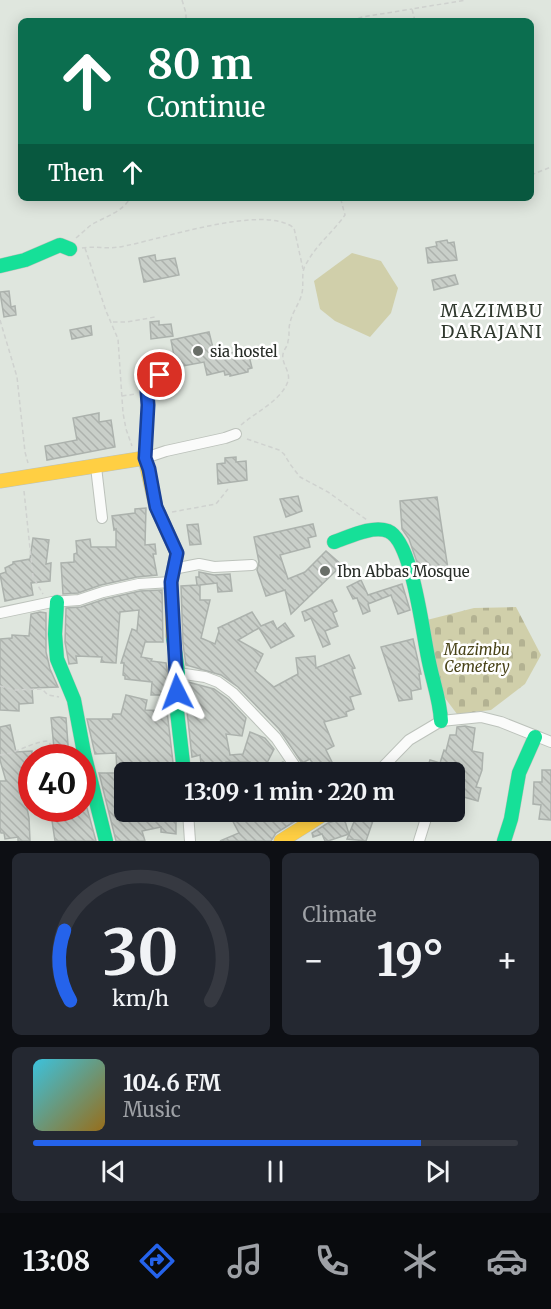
<!DOCTYPE html>
<meta charset="utf-8">
<style>
body{margin:0;font-family:Merriweather,serif;background:#242831;color:#f1f3f6;height:100vh;display:flex;flex-direction:column;font-size:22px;white-space:nowrap}
*{box-sizing:border-box;margin:0}
p{font-size:20px;color:#9ea1a6}
.icon{flex:none;width:33px;height:33px;fill:none;stroke:currentColor;stroke-width:2;stroke-linecap:round;stroke-linejoin:round}
.map{position:relative;height:841px;overflow:hidden}
.side{display:flex;flex-direction:column;gap:12px;padding:12px;background:#0d0f14;flex:1}
.side>*{flex:none}
.top-card{position:absolute;left:18px;top:18px;width:516px;height:183px;border-radius:9px;box-shadow:0 3px 15px #0003;background:#0b6e4f;color:#fff;overflow:hidden}
.speed{position:absolute;left:18px;top:744px;display:flex;gap:12px;font-size:30px;font-weight:700;text-align:center}
.speed>*{display:grid;place-content:center;width:78px;height:78px;border-radius:50%;background:#171b24;box-shadow:0 3px 15px #0003;line-height:1}
.speed .limit{border:9px solid #d22;background:#fff;color:#111}
.pin{position:absolute;display:grid;place-items:center;width:51px;height:51px;color:#fff;margin:-26px;border:3px solid #fff;border-radius:50%;box-shadow:0 2px 6px #0007}
.me{position:absolute;width:66px;margin:-33px;rotate:357deg;stroke-linejoin:round;filter:drop-shadow(0 0 4px #0008)}
.turn{display:flex;align-items:center;gap:21px;height:126px;padding:0 30px;font-size:27px}
.turn .icon{width:78px;height:78px;stroke-width:2.5}
.turn b{display:block;font-size:42px;line-height:51px}
.then{display:flex;align-items:center;height:57px;padding:0 30px;background:#0003;gap:12px;font-size:22px}
.big{font-size:45px;font-weight:700;line-height:1.1}
.side .widget{flex:1;display:flex;flex-direction:column;justify-content:center;gap:9px;min-width:0;padding:0 21px;border-radius:9px;background:#242831}
.side .dial{align-items:center;gap:0}
.dial svg{height:156px;overflow:visible;fill:none;stroke:#363941;stroke-width:7;stroke-linecap:round;text-anchor:middle}
.dial text{fill:#f1f3f6;stroke:none}
.song{display:flex;align-items:center;gap:18px}
.cover{width:72px;height:72px;border-radius:9px;background:linear-gradient(135deg,hsl(190 70% 55%),hsl(40 70% 35%))}
.played{height:6px;border-radius:3px;background:linear-gradient(90deg,#2563eb 80%,#363941 80%)}
.keys{display:flex;justify-content:space-around;direction:ltr}
.heat{display:flex;justify-content:space-between;align-items:center;font-size:33px;direction:ltr}
.side .tiles{flex:1;display:grid;gap:12px;grid-template-columns:1fr 1fr}
.widget:last-child{grid-column:span 2}
.trip{position:absolute;left:114px;top:762px;width:351px;height:60px;border-radius:9px;background:#171b24;box-shadow:0 3px 15px #0003;font-weight:700;line-height:60px;text-align:center}
.tabs{display:flex;height:96px;justify-content:space-around;align-items:center;background:#090b0e;color:#9ea1a6}
.tabs .icon{width:42px;height:42px}
.tabs .current{color:#2563eb}
.tabs b{font-size:27px;color:#f1f3f6}
.map>svg:first-child{display:block}
.green{fill:#d0cfaa}
.cemetery{fill:url(#cemetery-stones)}
.building{fill:url(#building-back-hatch);stroke:#acb2ad;stroke-width:1.5}
.lines{fill:none;stroke-linecap:round;stroke-linejoin:round}
.street-casing{stroke:#bcc2bb;stroke-width:12}
.fast-casing{stroke:#bcc2bb;stroke-width:15}
.slow-casing{stroke:#bcc2bb;stroke-width:15}
.path{stroke:#cfd2cf;stroke-width:1.5;stroke-dasharray:4.5 3;stroke-linecap:butt}
.street{stroke:#fafbfa;stroke-width:10}
.fast{stroke:#16e098;stroke-width:14}
.slow{stroke:#ffcf43;stroke-width:14}
.route-casing{stroke:#184099;stroke-width:15}
.route{stroke:#2563eb;stroke-width:10}
.poi-dot{fill:#696e68;stroke:#fff;stroke-width:2}
.labels{text-anchor:middle;dominant-baseline:central;stroke-width:5;stroke-linejoin:round;paint-order:stroke}
.poi-label{font-size:15px;fill:#292e29;stroke:#fff;text-anchor:start}
.park-label{font-size:15px;font-style:italic;fill:#494318;stroke:#fff}
.quarter-label{font-size:18px;letter-spacing:1.5px;fill:#30392e;stroke:#fff}
</style>
<div class="map">
<svg width="551" height="841" viewBox="0 0 551 841">
<defs>
<pattern id="cemetery-stones" width="16" height="16" patternUnits="userSpaceOnUse" patternTransform="scale(1.5)"><rect width="16" height="16" fill="#d0cfaa"/><path d="M2 7V4a2 2 0 0 1 4 0v3zM10 15v-3a2 2 0 0 1 4 0v3z" fill="#b3b292"/></pattern>
<pattern id="building-back-hatch" width="6" height="6" patternUnits="userSpaceOnUse" patternTransform="scale(1.5)"><rect width="6" height="6" fill="#c9cfc9"/><path d="M-1 5l2 2M0 0l6 6M5-1l2 2" fill="none" stroke="#adb2ad"/></pattern>
</defs>
<rect width="100%" height="100%" fill="#dfe6de"/>
<polygon class="green" points="352,253 381,261 398,288 391,313 370,337 335,321 320,309 314,281"/>
<polygon class="cemetery" points="516,607 541,655 525,684 491,710 457,714 430,678 423,621 474,608"/>
<g class="building">
<polygon points="447,240 448,243 454,242 457,260 428,263 426,248 437,246 436,242"/>
<polygon points="155,255 156,261 175,258 179,275 144,282 139,258"/>
<polygon points="455,275 458,284 434,290 432,280"/>
<polygon points="9,291 11,307 15,306 16,315 4,317 0,292"/>
<polygon points="159,321 159,325 171,324 173,336 151,339 150,322"/>
<polygon points="91,326 92,335 72,339 70,330"/>
<polygon points="209,332 215,356 241,351 241,358 249,356 252,368 248,369 248,372 230,376 230,374 225,375 224,371 207,375 204,362 177,367 178,360 174,356 171,340"/>
<polygon points="99,413 99,422 111,420 115,447 47,460 45,446 77,440 73,418"/>
<polygon points="236,457 236,462 246,461 247,480 218,484 217,464 225,463 225,458"/>
<polygon points="298,496 302,511 286,517 280,499"/>
<polygon points="437,497 448,569 421,574 409,539 402,529 400,501"/>
<polygon points="146,508 145,545 155,544 156,554 153,554 157,575 137,577 101,585 78,593 63,594 61,563 74,562 74,554 77,553 76,541 90,539 91,547 116,547 116,529 114,530 112,516 135,513 135,509"/>
<polygon points="198,524 201,544 190,545 187,525"/>
<polygon points="313,524 316,536 308,538 310,547 280,555 288,579 305,572 326,551 342,565 291,614 285,590 266,596 257,570 259,562 254,537"/>
<polygon points="33,538 49,540 46,564 51,563 50,581 31,583 33,595 5,601 0,574 6,572 5,568 13,564 13,562 30,559"/>
<polygon points="199,572 214,575 230,574 232,591 218,592 217,583 200,585 200,600 210,600 201,638 215,644 219,631 218,628 252,612 261,626 273,621 277,629 285,623 294,636 271,648 259,628 238,640 263,654 255,671 274,687 298,674 296,658 315,656 316,668 349,655 355,668 352,669 361,694 350,697 354,709 346,712 347,716 324,722 334,746 326,750 337,772 317,772 310,759 302,763 279,729 238,687 221,675 186,665 183,644 181,586 197,585 196,577 199,577"/>
<polygon points="361,580 368,595 402,584 410,610 398,614 391,595 368,604 370,611 363,614 357,598 353,599 347,587"/>
<polygon points="162,590 163,642 145,642 141,657 152,659 151,661 166,663 168,674 168,695 151,695 152,682 125,679 125,676 123,675 124,663 121,663 132,629 137,631 139,610 120,612 116,663 101,662 102,657 76,656 77,663 69,664 65,642 66,608 81,607 105,599 140,591"/>
<polygon points="332,600 337,611 333,613 338,626 325,631 330,644 323,647 311,618 305,621 302,612"/>
<polygon points="40,612 46,613 46,652 50,669 58,687 32,688 33,703 19,704 19,711 0,710 0,639 12,638 12,635 29,636 31,614"/>
<polygon points="413,639 421,674 419,674 421,689 411,691 412,699 399,701 381,647"/>
<polygon points="188,682 214,689 228,699 246,718 242,736 226,734 230,755 243,754 250,732 265,738 274,749 263,771 283,762 287,772 250,772 250,762 226,762 227,772 202,772 200,755 192,757 187,711"/>
<polygon points="126,695 147,700 145,710 167,711 174,771 169,771 168,763 147,766 148,772 117,772 116,753 95,754 87,719 112,719 113,714 121,714"/>
<polygon points="59,717 66,718 69,758 55,758 51,718"/>
<polygon points="10,725 16,752 32,751 32,780 25,781 25,798 29,818 30,841 18,841 18,837 5,839 4,833 1,833 0,830 0,781 6,781 0,760 0,727"/>
<polygon points="465,726 475,728 472,751 483,753 482,770 476,787 481,788 478,801 460,796 465,780 454,776 454,772 426,772 430,760 440,763 444,750 446,751 450,735 456,735 457,727"/>
<polygon points="542,770 551,770 551,820 539,819 541,805 533,804 534,782 542,782"/>
<polygon points="99,773 120,773 118,802 124,801 124,812 168,812 168,819 176,819 176,834 161,832 161,827 142,831 145,841 116,841"/>
<polygon points="57,808 87,808 96,841 55,841 51,814 58,813"/>
<polygon points="208,812 270,812 272,815 276,812 310,812 276,833 271,841 220,841 239,833 230,816 210,820"/>
<polygon points="358,812 376,812 366,841 347,839"/>
<polygon points="344,818 349,834 328,841 325,841 322,834 313,837 312,833 328,823"/>
</g>
<g class="lines">
<defs>
<g id="street">
<polyline points="171,362 147,392 148,405 145,458 166,451 225,438 236,434"/>
<polyline points="96,467 102,518"/>
<polyline points="173,569 199,564 214,567 252,565"/>
<polyline points="0,613 52,602 79,600 103,592 139,584 171,582"/>
<polyline points="178,673 205,677 218,682 233,693 276,738 299,772"/>
<polyline points="378,772 409,740 441,721 481,717 501,722 551,742"/>
<polyline points="188,812 190,841"/>
<polyline points="419,841 428,812"/>
</g>
<g id="fast">
<polyline points="0,266 25,260 60,245 70,249"/>
<path d="M334,542c15,-5 38,-17 54,-11 25,10 35,106 41,131 4,20 11,38 12,59"/>
<polyline points="57,602 55,634 57,659 74,700 84,753 106,841"/>
<polyline points="173,636 178,673 177,711 184,772"/>
<polyline points="504,841 511,819 519,773 535,737"/>
</g>
<g id="slow">
<polyline points="0,481 145,458 156,507 177,553 171,582 173,636"/>
<polyline points="281,841 327,812"/>
</g>
</defs>
<use href="#street" class="street-casing"/>
<use href="#fast" class="fast-casing"/>
<use href="#slow" class="slow-casing"/>
<g class="path">
<polyline points="182,0 186,13 186,21"/>
<polyline points="351,21 362,17 412,9"/>
<polyline points="415,21 412,9 466,0"/>
<polyline points="531,175 551,167"/>
<polyline points="399,198 428,200 437,198"/>
<path d="M76,238c5,-4 10,-9 15,-13 13,-8 32,-13 39,-27"/>
<path d="M82,248c12,-2 25,1 37,-1 38,-6 144,-44 175,-19l9,41"/>
<polyline points="85,248 106,311 118,339 123,413 126,429 132,446"/>
<polyline points="0,320 17,377 25,452 28,463"/>
<polyline points="113,322 127,322 155,317"/>
<polyline points="122,396 136,394"/>
<path d="M241,425c15,-13 41,-25 47,-44 3,-9 -7,-18 -5,-27 1,-5 5,-8 5,-13 2,-6 0,-12 2,-18 2,-11 10,-20 12,-30 2,-9 -1,-20 3,-27 10,-20 28,-34 40,-51l-4,-15 4,-2"/>
<polyline points="247,439 279,450 284,454 290,464 300,477 328,492 367,520"/>
<polyline points="24,491 33,577 43,594"/>
<polyline points="172,512 216,504 228,489"/>
<polyline points="0,686 15,690 42,689 48,695 59,697"/>
<path d="M0,755c18,-2 31,-13 48,-14l6,8 16,-1"/>
</g>
<use href="#street" class="street"/>
<use href="#fast" class="fast"/>
<use href="#slow" class="slow"/>
</g>
<g class="lines">
<defs>
<polyline id="route" points="160,375 147,392 148,405 145,458 149,469 156,507 177,553 171,582 177,692"/>
</defs>
<use href="#route" class="route-casing"/>
<use href="#route" class="route"/>
</g>
<g class="poi-dot">
<circle cx="198" cy="351" r="6"/>
<circle cx="325" cy="571" r="6"/>
</g>
<g class="labels">
<g class="poi-label">
<text x="210" y="351">sia hostel</text>
<text x="337" y="571">Ibn Abbas Mosque</text>
</g>
<g class="park-label">
<text x="477" y="649">Mazimbu<tspan x="477" dy="17">Cemetery</tspan></text>
</g>
<g class="quarter-label">
<text x="492" y="310">MAZIMBU<tspan x="492" dy="21">DARAJANI</tspan></text>
</g>
</g>
</svg>
<div class="speed"><div class="limit">40</div></div>
<div class="pin" style="left:160px;top:375px;background:#d93025"><svg class="icon" aria-label="arrive" viewBox="0 0 24 24"><path d="M6 21V4h12l-3 4 3 4H6"/></svg></div>
<svg class="me" style="left:177px;top:692px" viewBox="-20 -20 40 40"><path d="M0-17L14 15 0 8-14 15z" fill="#2563eb" stroke="#fff" stroke-width="4"/></svg>
<div class="trip">13:09 · 1 min · 220 m</div>
<div class="top-card">
<div class="turn"><svg class="icon" aria-label="ahead" viewBox="0 0 24 24"><path d="M12 20V5M6 11l6-6 6 6"/></svg><div><b>80 m</b>Continue</div></div>
<div class="then">Then<svg class="icon" aria-label="ahead" viewBox="0 0 24 24"><path d="M12 20V5M6 11l6-6 6 6"/></svg></div>
</div>
</div>
<section class="side">
<div class="tiles">
<div class="widget dial"><svg viewBox="0 0 100 80">
<path d="M14 69A42 42 0 1 1 86 69"/>
<path d="M14 69A42 42 0 0 1 11 33" stroke="#2563eb"/>
<text x="50" y="56" font-size="32" font-weight="700">30</text>
<text x="50" y="72" font-size="11">km/h</text>
</svg></div>
<div class="widget"><p>Climate</p>
<div class="heat"><a>−</a><b class="big">19°</b><a>+</a></div>
</div>
<div class="widget">
<div class="song"><i class="cover"></i><div><b>104.6 FM</b><p>Music</p></div></div>
<div class="played"></div>
<div class="keys"><svg class="icon" aria-label="previous" viewBox="0 0 24 24"><path d="M18 5L8 12l10 7zM5 5v14"/></svg><svg class="icon" aria-label="pause" viewBox="0 0 24 24"><path d="M8 5v14M16 5v14"/></svg><svg class="icon" aria-label="next" viewBox="0 0 24 24"><path d="M6 5l10 7-10 7zM19 5v14"/></svg></div>
</div>
</div>
</section>
<nav class="tabs">
<b>13:08</b>
<svg class="icon current" aria-label="directions" viewBox="0 0 24 24"><path d="M12 3l9 9-9 9-9-9zM9 14v-3h6M13 9l2 2-2 2"/></svg>
<svg class="icon" aria-label="music" viewBox="0 0 24 24"><path d="M9 18V5l10-2v13"/><circle cx="6" cy="18" r="3"/><circle cx="16" cy="16" r="3"/></svg>
<svg class="icon" aria-label="phone" viewBox="0 0 24 24"><path d="M5 4h4l2 5-3 2q2 4 5 5l2-3 5 2v4C11 20 4 13 5 4z"/></svg>
<svg class="icon" aria-label="climate" viewBox="0 0 24 24"><path d="M12 3v18M4 7l16 10M4 17L20 7"/></svg>
<svg class="icon" aria-label="car" viewBox="0 0 24 24"><path d="M5 17H2v-5l4-1 3-4h7l3 4 3 1v5h-3M9 17h6M6 11h13"/><circle cx="7" cy="17" r="2"/><circle cx="17" cy="17" r="2"/></svg>
</nav>
